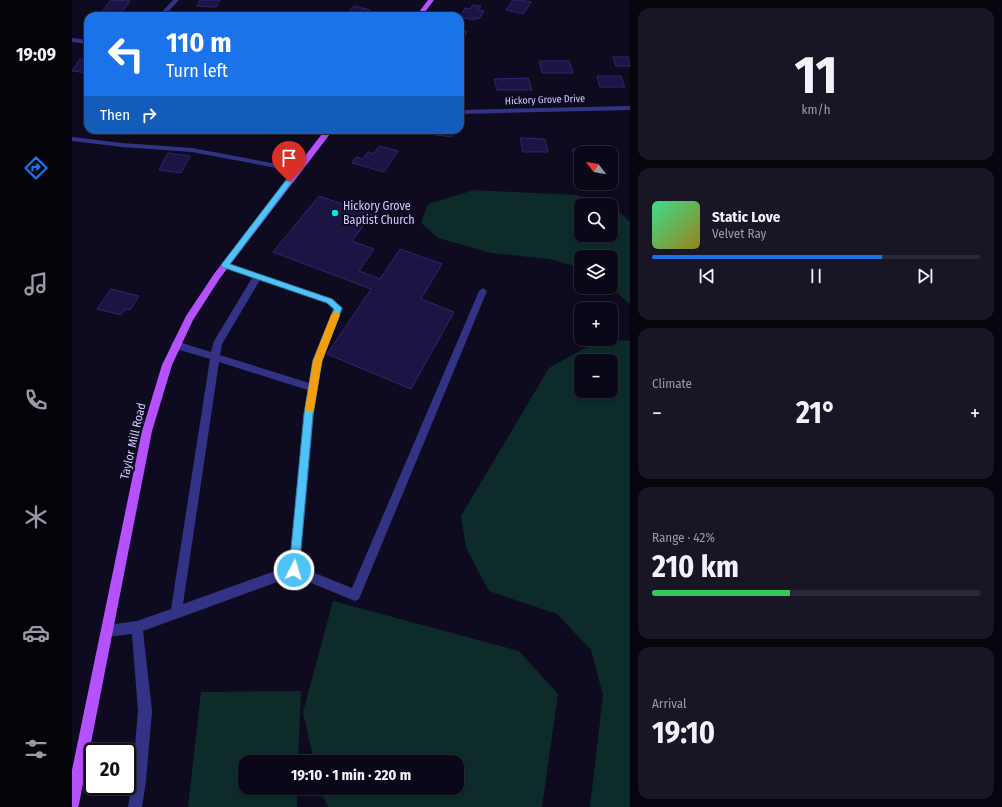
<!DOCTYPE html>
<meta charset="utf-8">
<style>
body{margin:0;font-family:"Fira Sans Condensed",sans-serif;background:#181625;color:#f1f3f6;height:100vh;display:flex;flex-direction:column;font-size:15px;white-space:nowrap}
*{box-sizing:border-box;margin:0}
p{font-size:13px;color:#999aa2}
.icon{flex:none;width:22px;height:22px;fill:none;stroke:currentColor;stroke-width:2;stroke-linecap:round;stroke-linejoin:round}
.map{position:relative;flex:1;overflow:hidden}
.sheet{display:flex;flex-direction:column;gap:8px;padding:8px;background:#06040d;width:372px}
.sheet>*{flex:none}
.hud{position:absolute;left:12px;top:12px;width:380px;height:122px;border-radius:12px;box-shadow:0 2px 6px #0003,0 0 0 1px #2a2937;background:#1a73e8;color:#fff;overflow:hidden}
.needle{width:26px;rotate:301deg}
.buttons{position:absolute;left:502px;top:146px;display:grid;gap:8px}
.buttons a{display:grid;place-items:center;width:44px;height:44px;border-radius:8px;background:#0a0818;box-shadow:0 2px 6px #0003,0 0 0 1px #2a2937;font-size:20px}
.speed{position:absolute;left:12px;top:743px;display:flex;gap:8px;font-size:20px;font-weight:700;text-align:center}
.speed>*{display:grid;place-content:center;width:52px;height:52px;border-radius:50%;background:#0a0818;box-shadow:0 2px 6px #0003,0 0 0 1px #2a2937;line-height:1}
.speed .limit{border:2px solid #111;border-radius:6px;background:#fff;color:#111}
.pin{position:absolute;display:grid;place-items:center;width:34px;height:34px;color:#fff;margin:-41px -17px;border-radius:50% 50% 50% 0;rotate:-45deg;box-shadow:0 0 4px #0007}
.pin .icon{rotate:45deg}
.me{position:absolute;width:44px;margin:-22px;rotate:5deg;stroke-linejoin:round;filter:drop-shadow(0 0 3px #0008)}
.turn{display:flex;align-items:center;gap:14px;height:84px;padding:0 16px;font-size:18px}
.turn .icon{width:52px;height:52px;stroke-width:2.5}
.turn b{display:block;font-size:28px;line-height:34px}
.then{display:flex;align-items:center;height:38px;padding:0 16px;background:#0003;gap:8px;font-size:15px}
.big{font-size:30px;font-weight:700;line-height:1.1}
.sheet .tile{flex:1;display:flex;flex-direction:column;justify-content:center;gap:6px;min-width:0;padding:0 14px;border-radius:12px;background:#181625}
.sheet .dial{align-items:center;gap:0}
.dial b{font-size:52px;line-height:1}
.song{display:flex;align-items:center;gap:12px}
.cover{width:48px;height:48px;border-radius:6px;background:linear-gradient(135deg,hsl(150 70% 55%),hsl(50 70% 35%))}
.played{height:4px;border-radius:2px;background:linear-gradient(90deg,#1a73e8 70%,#2a2937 70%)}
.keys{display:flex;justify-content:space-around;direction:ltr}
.heat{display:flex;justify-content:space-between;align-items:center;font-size:22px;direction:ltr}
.charge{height:6px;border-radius:3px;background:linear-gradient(90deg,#34c759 42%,#2a2937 0)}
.trip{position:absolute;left:166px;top:755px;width:226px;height:40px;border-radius:12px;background:#0a0818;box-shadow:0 2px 6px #0003,0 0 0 1px #2a2937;font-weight:700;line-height:40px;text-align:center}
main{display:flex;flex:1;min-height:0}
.tabs{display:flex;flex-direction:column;width:72px;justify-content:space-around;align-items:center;background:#04030a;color:#999aa2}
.tabs .icon{width:28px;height:28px}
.tabs .active{color:#1a73e8}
.tabs b{font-size:18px;color:#f1f3f6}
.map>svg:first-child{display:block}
.green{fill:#0d2b28;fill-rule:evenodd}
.building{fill:#1c1543;stroke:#312571}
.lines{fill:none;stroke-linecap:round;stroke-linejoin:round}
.minor{fill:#323384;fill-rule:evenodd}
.major{fill:#b651ff;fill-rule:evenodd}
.route{fill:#4fc3f7;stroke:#337fa1}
.slow{fill:#f59e0b}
.poi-dot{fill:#00e9f5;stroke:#0e0b20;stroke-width:1.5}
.labels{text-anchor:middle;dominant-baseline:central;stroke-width:4;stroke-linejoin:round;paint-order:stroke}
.far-street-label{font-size:10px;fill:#cecaff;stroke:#0e0b20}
.poi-label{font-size:12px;fill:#cecaff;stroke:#0e0b20;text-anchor:start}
.street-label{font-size:12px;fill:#cecaff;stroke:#0e0b20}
</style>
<main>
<nav class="tabs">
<b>19:09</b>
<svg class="icon active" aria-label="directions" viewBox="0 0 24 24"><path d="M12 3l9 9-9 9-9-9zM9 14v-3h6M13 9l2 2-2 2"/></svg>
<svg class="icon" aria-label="music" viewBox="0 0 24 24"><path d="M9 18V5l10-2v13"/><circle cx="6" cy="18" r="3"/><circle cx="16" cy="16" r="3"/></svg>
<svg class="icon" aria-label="phone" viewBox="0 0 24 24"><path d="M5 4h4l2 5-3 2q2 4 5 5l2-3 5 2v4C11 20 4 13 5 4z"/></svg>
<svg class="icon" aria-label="climate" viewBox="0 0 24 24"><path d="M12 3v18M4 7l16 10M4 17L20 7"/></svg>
<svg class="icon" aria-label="car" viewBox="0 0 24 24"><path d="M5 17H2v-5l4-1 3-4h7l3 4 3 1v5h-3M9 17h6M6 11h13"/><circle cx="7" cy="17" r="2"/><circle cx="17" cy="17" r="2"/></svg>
<svg class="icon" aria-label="filters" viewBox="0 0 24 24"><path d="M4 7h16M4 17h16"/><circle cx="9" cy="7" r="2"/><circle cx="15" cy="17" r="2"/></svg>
</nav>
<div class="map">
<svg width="558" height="807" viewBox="0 0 558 807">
<rect width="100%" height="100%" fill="#0e0b20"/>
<g class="green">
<polygon points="402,190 505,195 532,205 509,205 509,235 539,235 539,208 544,209 558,222 558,304 538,287 539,287 539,257 509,257 509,268 478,259 419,253 366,238 349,223 356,204"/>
<path d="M529,339l29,2v466h-40l13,-112 -12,-45 -34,-36 -68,-23 -23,-43 -5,-32 88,-148zM509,361h30v30h-30z"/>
<polygon points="261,601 447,651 486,694 470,807 256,807 251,797 248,788 385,788 385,762 242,762 231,712"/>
<polygon points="229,691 226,762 173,762 173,788 226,788 225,807 116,807 129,692"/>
</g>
<g class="building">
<polygon points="39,0 58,1 47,16 19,16 23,11 30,12"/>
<polygon points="128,0 148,0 144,7 125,6"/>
<polygon points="441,0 449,0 459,2 451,14 434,10"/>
<polygon points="401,5 409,6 406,10 412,11 407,19 403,18 402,20 388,17 393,8 398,9"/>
<polygon points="282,6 298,10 293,16 273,16"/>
<polygon points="388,30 395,32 388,43"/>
<polygon points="541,57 556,57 558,66 544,66"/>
<polygon points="8,59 16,60 16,73 0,71"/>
<polygon points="467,61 497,61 501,73 470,73"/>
<polygon points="525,76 549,76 553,87 528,87"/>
<polygon points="456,78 460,90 425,90 422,79"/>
<polygon points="357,130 382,130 380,137 356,134"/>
<polygon points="448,138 473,139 476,152 451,152"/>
<polygon points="307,146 326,151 312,172 280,163 284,157 291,159 296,152 302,154"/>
<polygon points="500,149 524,149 526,153 509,153 509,164 505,164"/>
<polygon points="96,153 118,156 109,173 87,170"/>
<polygon points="247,196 300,214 280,241 302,249 287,271 308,279 328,249 370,264 349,299 382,312 339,389 255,354 299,289 201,252"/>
<polygon points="39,289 67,296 58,310 53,309 49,315 25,309"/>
</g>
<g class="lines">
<g class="minor">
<polygon points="101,0 107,0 92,16 86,16"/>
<polygon points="0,38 16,40 16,44 0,42"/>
<polygon points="558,106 558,110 388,114 388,110"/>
<polygon points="0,137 50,143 120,148 226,168 230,170 226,172 120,152 50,147 0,141"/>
<path d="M153,262l108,37 10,9 -21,53 -8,53 -14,153 52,21 127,-297 4,-3 4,3 -128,308 -4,2 -61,-25 -151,55 9,80 -6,70 -4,26h-14l4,-26 6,-70 -6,-77 -25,3 -4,-2 -2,-4 2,-4 4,-2 30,-4 34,-12 39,-250 -37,-11 -2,-3 2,-3 3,-1 35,11 3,-11 38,-63 -30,-11 -1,-2zM188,280l67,23 6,6 -21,52 -3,22 -89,-28 2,-11zM147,362l89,28 -19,176 -106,38z"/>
</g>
<g class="major">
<polygon points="356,0 362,0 350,16 344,16"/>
<polygon points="253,130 261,130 148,278 121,320 100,365 80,431 7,804 6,807 0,807 0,770 70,431 90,365 114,316 142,274"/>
</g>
</g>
<polygon class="route" points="214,180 219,180 220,182 158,264 260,299 270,308 250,361 241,414 227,570 226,573 222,575 218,573 217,570 232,414 241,361 262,309 255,303 150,267 149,265"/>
<polygon class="slow" points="263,311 268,315 250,361 242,409 241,412 234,412 233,409 241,361 259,315"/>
<circle class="poi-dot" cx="263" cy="213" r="4"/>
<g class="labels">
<g class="far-street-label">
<text transform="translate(473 100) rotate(-2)">Hickory Grove Drive</text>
</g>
<g class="poi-label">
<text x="271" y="206">Hickory Grove<tspan x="271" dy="14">Baptist Church</tspan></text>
</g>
<g class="street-label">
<text transform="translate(61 441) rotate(-77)">Taylor Mill Road</text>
</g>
</g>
</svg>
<div class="buttons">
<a><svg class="needle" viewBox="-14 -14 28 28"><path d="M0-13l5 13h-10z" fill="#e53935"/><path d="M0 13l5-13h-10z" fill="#999aa2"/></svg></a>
<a><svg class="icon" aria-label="search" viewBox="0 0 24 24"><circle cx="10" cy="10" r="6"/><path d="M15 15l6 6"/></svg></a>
<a><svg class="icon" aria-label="layers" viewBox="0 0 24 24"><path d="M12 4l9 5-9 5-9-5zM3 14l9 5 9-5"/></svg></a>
<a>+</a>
<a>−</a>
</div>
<div class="speed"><div class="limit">20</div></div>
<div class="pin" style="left:217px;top:182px;background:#d93025"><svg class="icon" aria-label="arrive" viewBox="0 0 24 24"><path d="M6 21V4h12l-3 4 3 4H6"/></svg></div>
<svg class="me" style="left:222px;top:570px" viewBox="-20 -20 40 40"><circle r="17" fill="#4fc3f7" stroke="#fff" stroke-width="3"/><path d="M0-11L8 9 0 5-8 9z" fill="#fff"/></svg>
<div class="trip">19:10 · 1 min · 220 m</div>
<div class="hud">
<div class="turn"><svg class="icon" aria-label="left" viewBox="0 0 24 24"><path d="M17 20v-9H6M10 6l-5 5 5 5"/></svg><div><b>110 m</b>Turn left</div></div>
<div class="then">Then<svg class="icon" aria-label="right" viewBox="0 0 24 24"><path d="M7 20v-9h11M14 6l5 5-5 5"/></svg></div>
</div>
</div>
<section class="sheet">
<div class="tile dial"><b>11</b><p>km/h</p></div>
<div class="tile">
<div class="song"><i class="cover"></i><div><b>Static Love</b><p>Velvet Ray</p></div></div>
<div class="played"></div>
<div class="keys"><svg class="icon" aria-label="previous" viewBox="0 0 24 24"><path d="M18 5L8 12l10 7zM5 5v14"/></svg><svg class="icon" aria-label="pause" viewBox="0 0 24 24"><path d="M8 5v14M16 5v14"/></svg><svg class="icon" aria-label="next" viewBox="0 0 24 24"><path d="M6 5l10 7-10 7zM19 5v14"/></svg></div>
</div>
<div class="tile"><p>Climate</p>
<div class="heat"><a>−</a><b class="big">21°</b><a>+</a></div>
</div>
<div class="tile"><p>Range · 42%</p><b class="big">210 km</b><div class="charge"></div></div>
<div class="tile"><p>Arrival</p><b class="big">19:10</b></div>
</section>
</main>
